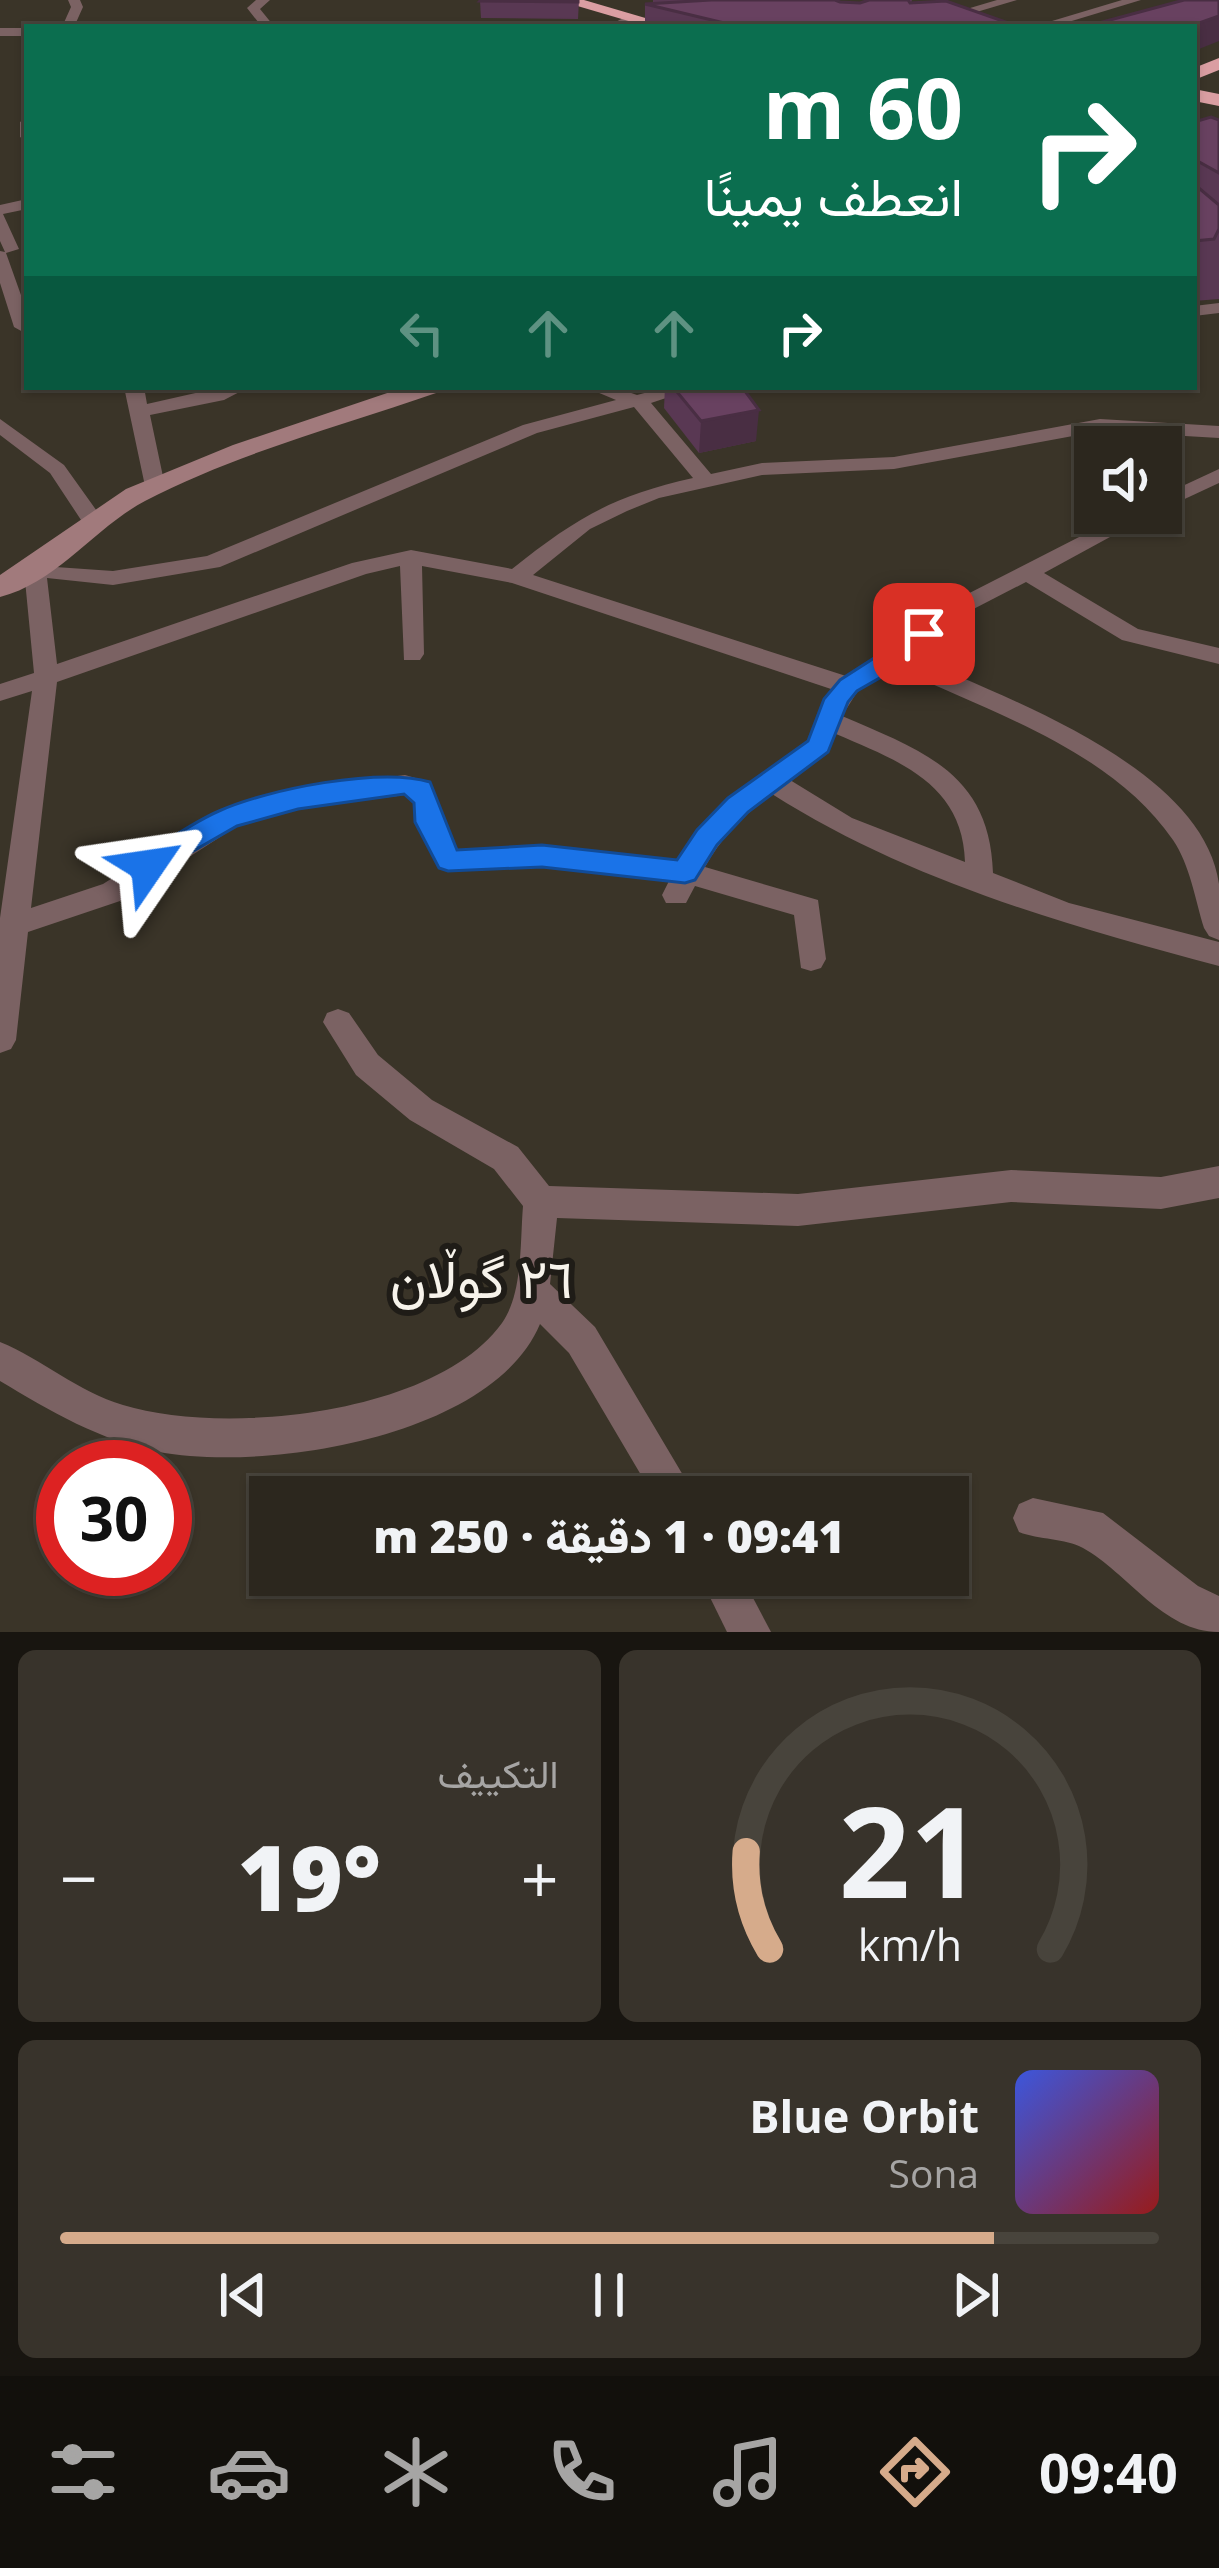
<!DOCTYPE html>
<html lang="ar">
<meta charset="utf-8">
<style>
body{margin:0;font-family:"Open Sans",Vazirmatn,sans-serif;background:#38332b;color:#f1f3f6;direction:rtl;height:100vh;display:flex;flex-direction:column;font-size:45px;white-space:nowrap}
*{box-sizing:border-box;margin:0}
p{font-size:39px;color:#a6a5a4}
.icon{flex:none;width:66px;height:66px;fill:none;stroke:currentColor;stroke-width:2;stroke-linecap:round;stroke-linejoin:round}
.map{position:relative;height:1632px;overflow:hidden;direction:ltr}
.side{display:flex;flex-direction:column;gap:18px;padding:18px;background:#181510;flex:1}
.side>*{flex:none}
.guide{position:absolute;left:24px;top:24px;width:1173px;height:366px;border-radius:0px;box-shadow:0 3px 9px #0004,0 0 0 3px #48443c;direction:rtl;background:#0b6e4f;color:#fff;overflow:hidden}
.tools{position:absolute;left:1074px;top:426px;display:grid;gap:24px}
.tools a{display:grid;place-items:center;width:108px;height:108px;border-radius:0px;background:#2c271e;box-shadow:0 3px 9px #0004,0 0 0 3px #48443c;font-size:60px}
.speed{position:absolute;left:36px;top:1440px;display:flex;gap:24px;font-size:60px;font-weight:700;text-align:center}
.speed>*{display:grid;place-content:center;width:156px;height:156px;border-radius:50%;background:#2c271e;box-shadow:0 3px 9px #0004,0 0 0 3px #48443c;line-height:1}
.speed .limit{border:18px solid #d22;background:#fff;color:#111}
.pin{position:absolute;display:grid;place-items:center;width:102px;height:102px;color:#fff;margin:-51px;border-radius:24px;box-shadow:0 6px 18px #0006}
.me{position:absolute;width:132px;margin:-66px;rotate:58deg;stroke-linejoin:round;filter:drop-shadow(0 0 9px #0008)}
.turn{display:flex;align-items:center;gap:42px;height:252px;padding:0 36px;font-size:54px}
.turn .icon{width:156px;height:156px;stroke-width:2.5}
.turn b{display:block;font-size:84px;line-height:102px}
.lanes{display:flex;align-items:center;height:114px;padding:0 36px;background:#0003;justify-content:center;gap:60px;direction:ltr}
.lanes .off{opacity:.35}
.big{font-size:90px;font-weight:800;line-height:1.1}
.side .tile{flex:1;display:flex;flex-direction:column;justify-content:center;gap:18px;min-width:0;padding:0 42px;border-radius:18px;background:#38332b}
.side .dial{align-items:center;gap:0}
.dial svg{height:312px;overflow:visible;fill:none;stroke:#48443c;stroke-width:7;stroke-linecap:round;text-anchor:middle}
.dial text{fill:#f1f3f6;stroke:none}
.song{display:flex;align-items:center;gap:36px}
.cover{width:144px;height:144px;border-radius:18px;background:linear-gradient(135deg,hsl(230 70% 55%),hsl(0 70% 35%))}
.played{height:12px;border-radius:6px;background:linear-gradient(90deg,#d6ab8b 85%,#48443c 85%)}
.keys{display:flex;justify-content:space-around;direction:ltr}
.heat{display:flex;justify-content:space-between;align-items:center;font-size:66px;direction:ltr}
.side .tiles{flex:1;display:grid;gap:18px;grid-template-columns:1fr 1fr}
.tile:last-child{grid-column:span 2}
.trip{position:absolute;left:249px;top:1476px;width:720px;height:120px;border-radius:0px;background:#2c271e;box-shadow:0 3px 9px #0004,0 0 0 3px #48443c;font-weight:800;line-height:120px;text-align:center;direction:rtl}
.tabs{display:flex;height:192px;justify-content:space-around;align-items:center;background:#12100c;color:#a6a5a4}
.tabs .icon{width:84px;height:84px}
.tabs .current{color:#d6ab8b}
.tabs b{font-size:54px;color:#f1f3f6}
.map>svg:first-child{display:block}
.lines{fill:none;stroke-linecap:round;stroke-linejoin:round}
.street{fill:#7b6263;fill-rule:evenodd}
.secondary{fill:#a17a7c;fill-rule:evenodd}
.highway{fill:#da9ea2;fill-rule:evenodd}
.wall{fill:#593853}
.shaded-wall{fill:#492e43}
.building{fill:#684160;stroke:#492e43;stroke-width:3}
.route{fill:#1a73e8;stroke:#114b97;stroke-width:3}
.labels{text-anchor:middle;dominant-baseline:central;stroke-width:12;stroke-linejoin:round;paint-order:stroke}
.near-neighbourhood-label{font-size:54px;fill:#f7f3eb;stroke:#1f1c17}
</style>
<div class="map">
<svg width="1219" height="1632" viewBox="0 0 1219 1632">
<rect width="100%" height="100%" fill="#3a3428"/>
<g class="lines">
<g class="street">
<polygon points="68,0 80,0 83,7 74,27 62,27 71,7"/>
<polygon points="256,0 270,0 260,9 273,25 576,23 582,27 262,27 247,8"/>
<polygon points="997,0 1017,0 926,27 906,27"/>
<polygon points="1122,0 1141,0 1052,27 1032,27"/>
<polygon points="631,14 635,21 622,27 606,27"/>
<rect x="0" y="28" width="27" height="8"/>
<polygon points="27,118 27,141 20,137 20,122"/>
<polygon points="27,199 27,209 3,214 19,249 6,253 27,312 27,331 23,332 14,327 0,283 0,251 5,252 0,241 0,205"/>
<polygon points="1219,303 1219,313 1194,316 1194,306"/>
<polygon points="124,387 144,387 147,404 222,387 249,387 224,400 150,415 165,486 155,492 145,486"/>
<path d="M585,387h29l23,8 30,-8h32l-48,16 60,71 51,-11 132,-6 206,-38 119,7v12l-119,-7 -206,38 -132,6 -103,23 -32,13 -37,18 -57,46 313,101 41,-24 57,-46 182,-93h28l-110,60 94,56 81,19v16l-97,-24 -96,-58 -66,34 -47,40c93,43 290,111 306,228 0,18 0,38 0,56l-10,-4 -5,-8c-9,-29 -14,-63 -31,-88 -62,-90 -181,-127 -276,-172l-40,24 -15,24c81,35 148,57 151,157l76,30 150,39v24c-154,-41 -312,-86 -447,-172 -28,21 -50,42 -67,73l113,33 8,59 -5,9 -10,3 -10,-3 -7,-53 -99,-29 -9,17h-20l-4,-8 7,-14 -127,-14 -103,2 -28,-71 -6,-3 -107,14 -61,17 -114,74 -95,32 -12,108 -5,9 -11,4v-135l32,-227 -32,10v-17l34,-11 -10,-103 3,-5 86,6 94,-15 316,-131 93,-25zM634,407l59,71c-81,18 -118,41 -181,91l-101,-19 -59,13 -295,101 -10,-86 66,7 107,-18 317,-134zM400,566l4,94h16l4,-6 -2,-88 90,17 319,106 -23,52 -79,57 -32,33 -16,30 -139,-16 -85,5 -28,-68 -24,-7 -107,14 -80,22 -115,73 -72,24 26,-226 309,-108zM836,734c63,27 127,50 129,128l-113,-44 -62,-38 38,-28z"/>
<polygon points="0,419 64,465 104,521 101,526 85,526 50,473 0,435"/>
<polygon points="1219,469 1219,483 1161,510 1161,496"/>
<path d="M338,1009l11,4 29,42 54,45 86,47 31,39 249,8 213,-24 150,7 58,-11v32l-58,11 -150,-7 -213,24 -241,-8 -7,66 45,43 101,170h-42l-85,-144 -29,-29c-47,113 -273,148 -381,128 -58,-11 -109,-41 -159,-71v-39c42,17 78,50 123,63 100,31 313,10 379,-82 21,-30 18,-81 21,-117l-29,-37 -84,-49 -54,-45 -33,-53 4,-9z"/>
<path d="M1033,1498l70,15 95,73 21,10v36c-56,0 -91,-59 -136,-84 -18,-10 -44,-8 -64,-16l-6,-14 6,-14z"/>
<polygon points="699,1575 741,1575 771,1632 727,1632"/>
</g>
<path class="secondary" d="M405,387h38l-4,5c-98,34 -202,61 -294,109 -51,27 -87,81 -145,96v-22l126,-86 107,-44z"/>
<g class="highway">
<polygon points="557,0 584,0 676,27 649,27"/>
<polygon points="1219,58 1219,70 1194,80 1194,68"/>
<polygon points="1194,89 1219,94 1219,106 1194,101"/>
</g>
</g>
<g class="wall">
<polygon points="579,0 578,19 481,18 480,1"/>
<polygon points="653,0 835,0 840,2 860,3 869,0 912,0 911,3 1020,27 645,27 645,4 656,3 653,3"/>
<polygon points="1219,120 1219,299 1194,301 1194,122"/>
<polygon points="665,387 742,387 756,441 699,453 664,408"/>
</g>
<g class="shaded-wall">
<polygon points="1219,16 1219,41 1194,51 1194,27 1188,27"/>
<polygon points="759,410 756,441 699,453 701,421"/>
</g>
<g class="building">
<polygon points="481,0 578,0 578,2 480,1"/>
<polygon points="711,0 835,0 840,2 860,3 869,0 908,0 910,3 946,1 1020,27 741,27 645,4"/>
<polygon points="1184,0 1219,0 1219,16 1188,27 1084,27"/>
<polygon points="1211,117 1219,120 1219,173 1194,159 1194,122"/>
<polygon points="1194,184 1219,205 1219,229 1214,239 1194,241"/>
<polygon points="673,387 742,387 759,410 701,421"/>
</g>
<path class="route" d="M924,626l8,3v11l-28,24 -47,27 -9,11 -20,50 -80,60 -31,33 -22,35 -10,3 -143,-16 -94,4 -9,-3 -24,-46 -1,-19 -10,-9 -106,15 -61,17 -89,51 -14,-11 5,-8c26,-15 52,-35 80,-47 49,-22 161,-44 211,-29l27,68 85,-5 135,15 20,-30 31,-32 80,-57 16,-42 16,-19z"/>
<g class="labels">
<g class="near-neighbourhood-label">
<text x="482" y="1277">٢٦ گوڵان</text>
</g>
</g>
</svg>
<div class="tools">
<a><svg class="icon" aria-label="sound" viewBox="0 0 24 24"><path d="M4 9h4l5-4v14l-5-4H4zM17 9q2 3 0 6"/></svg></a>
</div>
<div class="speed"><div class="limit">30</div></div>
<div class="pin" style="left:924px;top:634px;background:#d93025"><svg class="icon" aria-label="arrive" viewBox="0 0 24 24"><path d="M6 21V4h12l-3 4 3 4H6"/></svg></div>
<svg class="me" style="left:148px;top:866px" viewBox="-20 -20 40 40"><path d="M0-17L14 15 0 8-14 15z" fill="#1a73e8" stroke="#fff" stroke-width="4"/></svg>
<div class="trip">09:41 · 1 دقيقة · 250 m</div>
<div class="guide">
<div class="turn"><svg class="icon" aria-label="right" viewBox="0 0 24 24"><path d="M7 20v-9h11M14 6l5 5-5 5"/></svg><div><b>60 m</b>انعطف يمينًا</div></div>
<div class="lanes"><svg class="icon off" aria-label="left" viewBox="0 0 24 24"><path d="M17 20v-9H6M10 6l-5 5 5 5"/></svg><svg class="icon off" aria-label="ahead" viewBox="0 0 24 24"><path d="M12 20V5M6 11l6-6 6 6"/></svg><svg class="icon off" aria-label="ahead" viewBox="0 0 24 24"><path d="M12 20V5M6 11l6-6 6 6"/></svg><svg class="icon" aria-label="right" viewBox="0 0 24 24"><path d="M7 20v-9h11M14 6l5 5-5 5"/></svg></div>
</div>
</div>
<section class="side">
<div class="tiles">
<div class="tile dial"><svg viewBox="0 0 100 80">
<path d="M14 69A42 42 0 1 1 86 69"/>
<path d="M14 69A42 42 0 0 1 8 44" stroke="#d6ab8b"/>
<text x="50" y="56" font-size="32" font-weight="700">21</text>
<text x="50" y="72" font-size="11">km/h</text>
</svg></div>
<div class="tile"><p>التكييف</p>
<div class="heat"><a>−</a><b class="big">19°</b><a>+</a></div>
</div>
<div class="tile">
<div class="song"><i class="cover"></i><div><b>Blue Orbit</b><p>Sona</p></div></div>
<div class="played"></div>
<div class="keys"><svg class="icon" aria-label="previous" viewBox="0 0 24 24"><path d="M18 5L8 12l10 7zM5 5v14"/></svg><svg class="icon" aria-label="pause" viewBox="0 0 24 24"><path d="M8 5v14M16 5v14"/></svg><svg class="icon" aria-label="next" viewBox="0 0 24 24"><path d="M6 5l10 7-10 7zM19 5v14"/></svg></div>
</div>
</div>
</section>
<nav class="tabs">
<b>09:40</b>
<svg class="icon current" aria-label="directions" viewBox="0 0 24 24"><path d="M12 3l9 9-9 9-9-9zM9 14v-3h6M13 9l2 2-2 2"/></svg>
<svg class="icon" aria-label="music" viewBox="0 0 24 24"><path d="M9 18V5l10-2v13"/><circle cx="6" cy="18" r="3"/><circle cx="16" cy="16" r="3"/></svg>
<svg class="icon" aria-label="phone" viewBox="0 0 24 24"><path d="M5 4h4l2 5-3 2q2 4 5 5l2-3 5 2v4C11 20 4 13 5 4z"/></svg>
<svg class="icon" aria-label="climate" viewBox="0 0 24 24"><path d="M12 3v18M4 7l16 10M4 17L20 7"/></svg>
<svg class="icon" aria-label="car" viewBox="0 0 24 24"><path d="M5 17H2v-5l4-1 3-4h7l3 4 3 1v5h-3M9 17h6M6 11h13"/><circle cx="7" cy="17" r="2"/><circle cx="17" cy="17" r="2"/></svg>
<svg class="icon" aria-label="filters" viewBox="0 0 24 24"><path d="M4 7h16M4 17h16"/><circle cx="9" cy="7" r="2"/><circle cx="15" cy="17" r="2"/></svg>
</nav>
